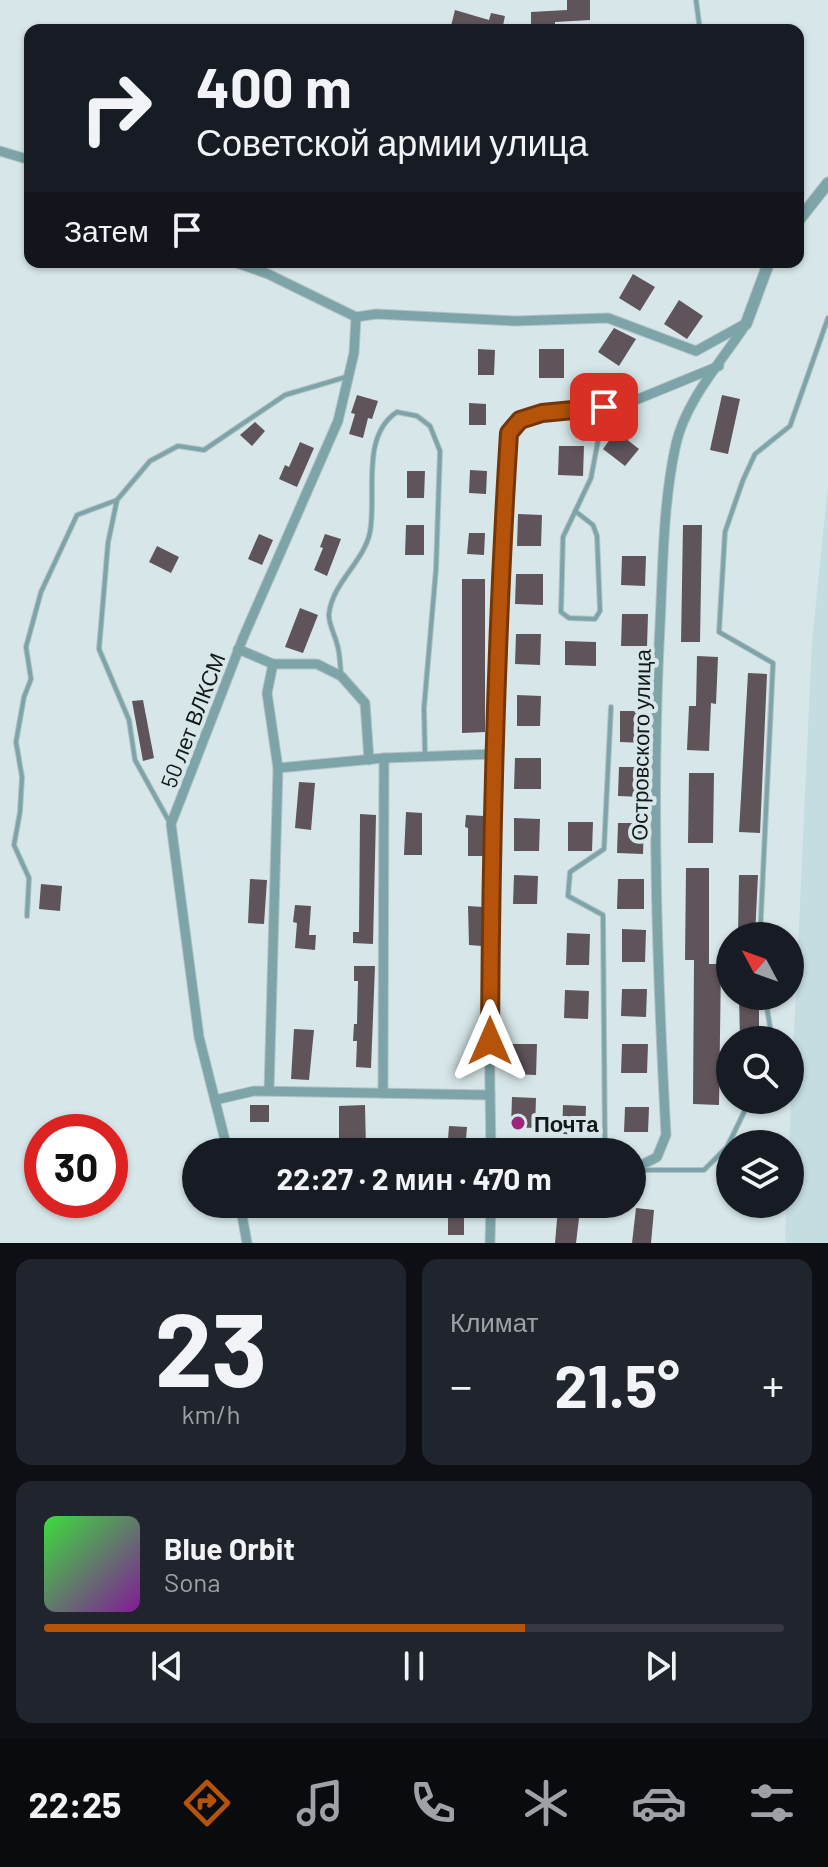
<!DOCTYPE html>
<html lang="ru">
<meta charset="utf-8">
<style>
body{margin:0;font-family:Barlow,sans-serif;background:#20242c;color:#f1f3f6;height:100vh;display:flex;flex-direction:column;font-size:30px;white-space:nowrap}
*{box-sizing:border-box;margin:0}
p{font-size:26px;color:#9ea1a6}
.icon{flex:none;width:44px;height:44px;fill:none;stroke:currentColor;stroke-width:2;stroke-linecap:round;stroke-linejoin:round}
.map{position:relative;height:1243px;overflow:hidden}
.panel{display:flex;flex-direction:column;gap:16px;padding:16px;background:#0d0f14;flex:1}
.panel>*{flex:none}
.top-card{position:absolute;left:24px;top:24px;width:780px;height:244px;border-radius:16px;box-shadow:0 2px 6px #0004;background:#171b24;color:#f1f3f6;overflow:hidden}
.needle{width:52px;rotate:311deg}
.fabs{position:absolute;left:716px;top:922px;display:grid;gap:16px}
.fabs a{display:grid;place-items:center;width:88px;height:88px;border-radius:50%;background:#171b24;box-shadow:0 2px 6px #0004;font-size:40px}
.speed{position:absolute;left:24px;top:1114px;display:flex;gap:16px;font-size:40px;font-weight:700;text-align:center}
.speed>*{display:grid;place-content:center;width:104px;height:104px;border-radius:50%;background:#171b24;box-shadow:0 2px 6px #0004;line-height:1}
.speed .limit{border:12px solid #d22;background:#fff;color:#111}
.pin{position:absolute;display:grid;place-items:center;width:68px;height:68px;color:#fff;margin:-34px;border-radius:16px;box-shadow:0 4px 12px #0006}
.me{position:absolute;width:88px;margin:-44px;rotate:0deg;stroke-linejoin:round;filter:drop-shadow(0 0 6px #0008)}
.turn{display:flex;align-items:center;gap:28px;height:168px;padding:0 40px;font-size:36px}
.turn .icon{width:104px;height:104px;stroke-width:2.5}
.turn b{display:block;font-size:56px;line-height:68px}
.then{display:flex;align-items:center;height:76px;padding:0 40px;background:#0003;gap:16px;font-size:30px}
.big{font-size:60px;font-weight:700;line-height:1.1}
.panel .card{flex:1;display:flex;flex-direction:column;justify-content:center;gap:12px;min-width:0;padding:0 28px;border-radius:16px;background:#20242c}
.panel .dial{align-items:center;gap:0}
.dial b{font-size:104px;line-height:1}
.song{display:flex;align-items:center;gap:24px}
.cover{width:96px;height:96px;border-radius:12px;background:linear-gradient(135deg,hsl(120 70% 55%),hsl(290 70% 35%))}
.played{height:8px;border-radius:4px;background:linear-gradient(90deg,#b45309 65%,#363941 65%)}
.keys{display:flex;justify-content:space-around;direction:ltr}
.heat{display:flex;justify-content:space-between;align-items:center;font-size:44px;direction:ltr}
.panel .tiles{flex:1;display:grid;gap:16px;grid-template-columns:1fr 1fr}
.card:last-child{grid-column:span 2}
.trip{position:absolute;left:182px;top:1138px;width:464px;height:80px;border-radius:40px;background:#171b24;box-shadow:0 2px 6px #0004;font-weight:700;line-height:80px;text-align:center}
.tab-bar{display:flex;height:128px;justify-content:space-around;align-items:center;background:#090b0e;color:#9ea1a6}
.tab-bar .icon{width:56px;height:56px}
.tab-bar .selected{color:#b45309}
.tab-bar b{font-size:36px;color:#f1f3f6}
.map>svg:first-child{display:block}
.built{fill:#c4dde1}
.building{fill:#5f545a}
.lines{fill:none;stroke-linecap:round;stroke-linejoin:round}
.service-casing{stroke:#b4c2c4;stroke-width:6}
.minor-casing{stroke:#b4c2c4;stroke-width:11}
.tertiary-casing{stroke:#b4c2c4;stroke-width:13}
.service{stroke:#7ca4a9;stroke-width:4}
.minor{stroke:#7ca4a9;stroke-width:9}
.tertiary{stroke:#7ca4a9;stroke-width:11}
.route-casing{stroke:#753606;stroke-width:20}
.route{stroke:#b45309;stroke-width:14}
.poi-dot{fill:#9f257d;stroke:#d7e7e9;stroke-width:3}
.labels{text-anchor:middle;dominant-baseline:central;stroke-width:8;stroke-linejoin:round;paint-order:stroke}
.street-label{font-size:22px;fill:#131819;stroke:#d7e7e9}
.poi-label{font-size:22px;font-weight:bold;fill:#131819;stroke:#d7e7e9;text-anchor:start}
</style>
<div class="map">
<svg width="828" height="1243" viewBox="0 0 828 1243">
<rect width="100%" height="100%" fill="#d7e7e9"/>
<polygon class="built" points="828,486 828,1243 785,1243 786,1204 790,1204 789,1144 812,641"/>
<g class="building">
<polygon points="567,0 590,0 590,20 555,22 555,30 531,30 531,12 567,10"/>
<polygon points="455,10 489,20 491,13 505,16 502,30 450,30"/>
<polygon points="633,274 655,287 640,311 619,298"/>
<polygon points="679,300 703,316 687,339 664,324"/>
<polygon points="614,328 636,339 619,366 598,352"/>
<polygon points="478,349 495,350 494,375 478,375"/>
<rect x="539" y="349" width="25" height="29"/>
<polygon points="357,395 378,401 372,419 368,418 363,438 349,434 355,414 351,413"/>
<polygon points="722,395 740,399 728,454 710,450"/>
<polygon points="469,403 486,404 486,425 469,425"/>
<polygon points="255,422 265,431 252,446 240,435"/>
<polygon points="616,431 639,449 625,466 603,449"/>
<polygon points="300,442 314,448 297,487 279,479 285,465 289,467"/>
<polygon points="559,446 584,446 583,476 558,475"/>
<polygon points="470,470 487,471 486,494 469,493"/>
<polygon points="407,471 425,471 424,498 407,498"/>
<polygon points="518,514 542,515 541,546 517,546"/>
<polygon points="406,525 424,525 424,555 405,555"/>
<polygon points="683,525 702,525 700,642 681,642"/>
<polygon points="469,533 485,533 484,555 467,554"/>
<polygon points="259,534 273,540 262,565 248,559"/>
<polygon points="325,534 341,539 327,576 314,570 323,548 320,547"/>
<polygon points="157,546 179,557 171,573 149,562"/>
<polygon points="622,556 646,556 645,586 621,585"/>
<polygon points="516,574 543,574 543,605 515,604"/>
<polygon points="462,579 485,579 485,732 462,733"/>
<polygon points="300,608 318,615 303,653 285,647"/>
<polygon points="622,614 648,614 647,646 621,646"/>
<polygon points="516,634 541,634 540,665 515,664"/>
<polygon points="565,641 596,642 596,666 565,665"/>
<polygon points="697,656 718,657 716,704 711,703 709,751 687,750 689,706 696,706"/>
<polygon points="748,673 767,674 760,833 739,832"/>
<polygon points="517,695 541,696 540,726 517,726"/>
<polygon points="143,700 154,758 143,761 132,701"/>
<polygon points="620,711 646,711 645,743 620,742"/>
<polygon points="515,758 541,758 541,789 514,789"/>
<polygon points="619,767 644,767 643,797 618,796"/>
<polygon points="689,773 714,773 713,843 688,843"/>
<polygon points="299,782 315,783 311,830 295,828"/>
<polygon points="406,812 422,813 422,855 404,855"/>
<polygon points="360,814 376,815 373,944 353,943 353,932 359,932"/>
<polygon points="466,815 484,816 483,856 468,856 468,828 465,827"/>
<polygon points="514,818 540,819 539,851 514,851"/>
<polygon points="568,822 593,822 592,851 568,851"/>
<polygon points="618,823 644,823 643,854 617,853"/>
<polygon points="686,868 709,868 709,964 721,964 719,1105 693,1104 694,960 685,960"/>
<polygon points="514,875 538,876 537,904 513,904"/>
<polygon points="739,875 758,875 755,936 738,936"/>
<polygon points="250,879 267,880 264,924 248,923"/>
<polygon points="618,879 644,879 644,909 617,909"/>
<polygon points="41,884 62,886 60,911 39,909"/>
<polygon points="295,905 311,906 309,935 316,935 315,950 295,948 297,923 293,922"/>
<polygon points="468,906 483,907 482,946 469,945"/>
<polygon points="622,929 646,930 645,962 622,962"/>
<polygon points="567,933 590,934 589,965 566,965"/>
<polygon points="354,966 375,966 371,1068 356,1067 357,1041 353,1041 354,1024 357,1024 358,981 354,981"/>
<polygon points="622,989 647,989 646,1017 621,1016"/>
<polygon points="565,990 589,991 588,1019 564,1018"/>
<polygon points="739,996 759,996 759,1040 740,1040"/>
<polygon points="294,1029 314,1030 309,1080 291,1079"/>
<polygon points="511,1044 537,1044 536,1075 511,1074"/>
<polygon points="622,1044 648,1044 647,1073 621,1073"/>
<polygon points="512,1097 536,1098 535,1128 511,1127"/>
<rect x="250" y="1105" width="19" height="17"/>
<polygon points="365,1105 366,1149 339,1149 339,1106"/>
<polygon points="563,1105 586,1106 585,1135 562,1134"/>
<polygon points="625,1107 649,1107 648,1132 624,1132"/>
<polygon points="449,1126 467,1127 465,1152 447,1152"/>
<rect x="448" y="1204" width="16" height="31"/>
<polygon points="558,1208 580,1210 576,1243 555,1243"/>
<polygon points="636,1208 654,1210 651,1243 632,1243"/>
</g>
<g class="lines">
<defs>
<g id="service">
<polyline points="696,0 700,30"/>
<polyline points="575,511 593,525 597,536 600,611 595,619 569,618 561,612 563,537 591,478 604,409"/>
<path d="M341,674c-1,-10 -1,-21 -4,-30 -2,-9 -9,-21 -8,-30 3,-31 35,-52 41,-82 7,-37 -10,-96 27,-120l20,4 13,10 10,25 -4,118 -12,139 1,47"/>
<polyline points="170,823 135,760 129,720 99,649 108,543 117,500 150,461 178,446 204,450 285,395 346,377"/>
<polyline points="27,916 29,878 14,845 20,812 22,777 16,742 24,697 31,679 26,647 41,592 77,515 117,500"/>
<polyline points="760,936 773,663 719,632 725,532 743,480 755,454 790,426 828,318"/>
<polyline points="765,996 771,1033 769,1040"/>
<polyline points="605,1152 603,915 568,896 570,872 604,849 611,707"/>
<polyline points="636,1170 704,1170 727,1147 750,1100"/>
</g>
<g id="minor">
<polyline points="0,151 30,160"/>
<polyline points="234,262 268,274 356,317 376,314 515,321 608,318 696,351 743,325"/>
<polyline points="238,649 273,664 317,664 341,676 365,703 369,760"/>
<polyline points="278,768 384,758 494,754"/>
<polyline points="269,1091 278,768 267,693 273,664"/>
<polyline points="383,1093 384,758"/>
<polyline points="215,1100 254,1091 490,1095"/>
<polyline points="228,1152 199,1037 171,824 243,638 338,421 354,353 356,317"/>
<path d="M491,1152c-5,-240 2,-480 18,-719l11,-13 22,-7 79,-7 98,-40"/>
<path d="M632,1170l25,-13 9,-22c-9,-170 -15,-340 -6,-510 3,-60 3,-123 16,-181 10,-44 46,-83 70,-120"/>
<polyline points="240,1204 247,1243"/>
<polyline points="490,1243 491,1204"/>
</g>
<g id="tertiary">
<polyline points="798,221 828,183"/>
<polyline points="746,324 769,262"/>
</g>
</defs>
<use href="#service" class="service-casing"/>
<use href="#minor" class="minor-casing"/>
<use href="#tertiary" class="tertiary-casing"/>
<use href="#service" class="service"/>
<use href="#minor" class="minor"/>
<use href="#tertiary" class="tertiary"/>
</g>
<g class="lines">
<defs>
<path id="route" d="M490,1041c1,-203 6,-405 19,-608l11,-13 22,-7 62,-6"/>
</defs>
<use href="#route" class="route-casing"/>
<use href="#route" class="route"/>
</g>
<circle class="poi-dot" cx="518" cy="1123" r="8"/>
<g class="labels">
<g class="street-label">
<text transform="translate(192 720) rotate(-69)">50 лет ВЛКСМ</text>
<text transform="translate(640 745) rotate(-89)">Островского улица</text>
</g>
<g class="poi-label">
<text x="534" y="1123">Почта</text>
</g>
</g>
</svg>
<div class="fabs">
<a><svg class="needle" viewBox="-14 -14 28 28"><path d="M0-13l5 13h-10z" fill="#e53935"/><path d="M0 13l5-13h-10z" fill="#9ea1a6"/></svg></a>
<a><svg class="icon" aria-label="search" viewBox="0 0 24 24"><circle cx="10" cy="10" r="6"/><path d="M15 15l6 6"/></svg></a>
<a><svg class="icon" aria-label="layers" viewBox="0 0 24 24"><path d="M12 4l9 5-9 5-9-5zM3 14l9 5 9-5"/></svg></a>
</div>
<div class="speed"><div class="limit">30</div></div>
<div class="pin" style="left:604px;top:407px;background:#d93025"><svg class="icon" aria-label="arrive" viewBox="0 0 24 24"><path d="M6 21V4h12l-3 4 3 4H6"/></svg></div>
<svg class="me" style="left:490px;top:1041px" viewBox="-20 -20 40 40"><path d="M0-17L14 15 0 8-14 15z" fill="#b45309" stroke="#fff" stroke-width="4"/></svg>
<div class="trip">22:27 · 2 мин · 470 m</div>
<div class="top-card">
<div class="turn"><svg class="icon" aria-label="right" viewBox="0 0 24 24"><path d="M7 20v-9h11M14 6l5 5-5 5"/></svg><div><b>400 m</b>Советской армии улица</div></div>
<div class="then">Затем<svg class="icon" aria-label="arrive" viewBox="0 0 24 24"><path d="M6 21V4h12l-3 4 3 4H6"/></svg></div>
</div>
</div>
<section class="panel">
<div class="tiles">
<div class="card dial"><b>23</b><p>km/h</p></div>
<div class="card"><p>Климат</p>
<div class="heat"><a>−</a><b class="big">21.5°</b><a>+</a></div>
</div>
<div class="card">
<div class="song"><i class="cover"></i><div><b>Blue Orbit</b><p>Sona</p></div></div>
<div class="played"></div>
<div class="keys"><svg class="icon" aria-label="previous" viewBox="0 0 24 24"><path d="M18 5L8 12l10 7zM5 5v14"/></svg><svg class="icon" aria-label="pause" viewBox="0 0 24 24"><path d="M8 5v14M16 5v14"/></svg><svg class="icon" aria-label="next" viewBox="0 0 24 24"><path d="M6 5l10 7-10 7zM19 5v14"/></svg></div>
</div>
</div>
</section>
<nav class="tab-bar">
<b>22:25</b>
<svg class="icon selected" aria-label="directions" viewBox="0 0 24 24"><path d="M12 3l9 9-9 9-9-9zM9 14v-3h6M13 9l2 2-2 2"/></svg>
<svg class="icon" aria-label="music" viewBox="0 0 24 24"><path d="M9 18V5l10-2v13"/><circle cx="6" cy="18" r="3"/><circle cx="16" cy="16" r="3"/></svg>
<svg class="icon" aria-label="phone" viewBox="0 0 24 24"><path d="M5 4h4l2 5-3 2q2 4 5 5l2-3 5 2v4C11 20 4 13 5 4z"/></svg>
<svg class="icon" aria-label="climate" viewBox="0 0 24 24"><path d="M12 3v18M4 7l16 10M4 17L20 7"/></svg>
<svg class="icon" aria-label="car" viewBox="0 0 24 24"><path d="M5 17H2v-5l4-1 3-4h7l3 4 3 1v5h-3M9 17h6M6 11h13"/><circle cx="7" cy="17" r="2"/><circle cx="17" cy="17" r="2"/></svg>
<svg class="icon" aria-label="filters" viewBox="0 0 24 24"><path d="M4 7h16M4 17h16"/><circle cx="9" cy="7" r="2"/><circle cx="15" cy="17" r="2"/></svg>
</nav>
